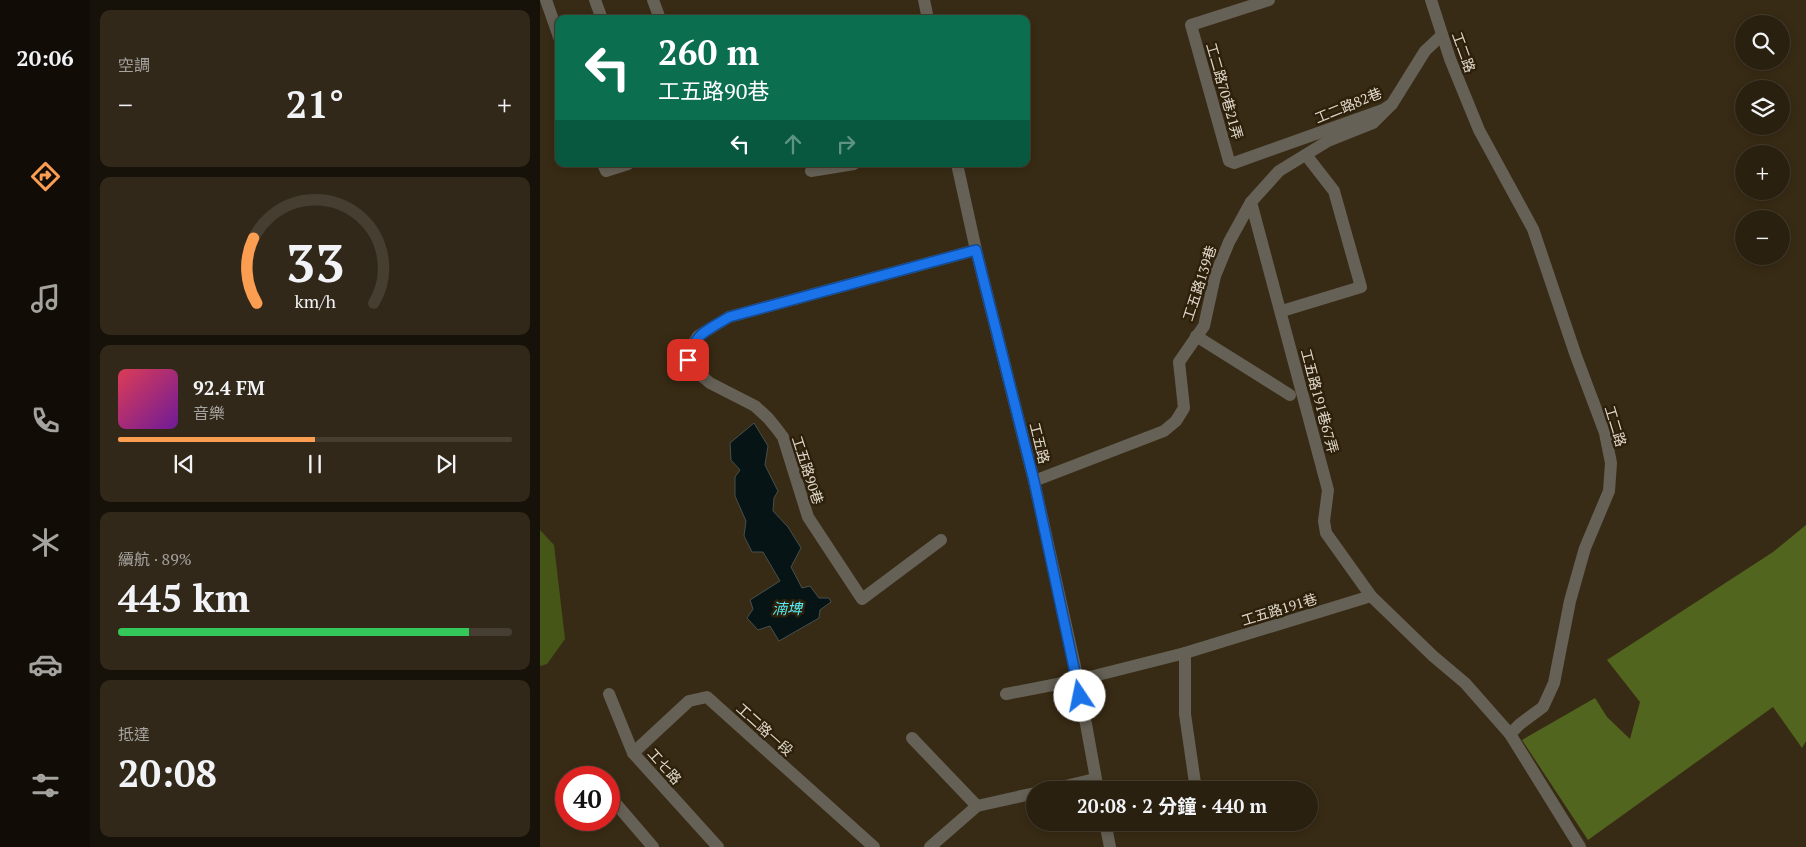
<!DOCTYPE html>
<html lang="zh-TW">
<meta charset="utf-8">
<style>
body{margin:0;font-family:"PT Serif","Noto Sans TC",serif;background:#322819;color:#f1f3f6;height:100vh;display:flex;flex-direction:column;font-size:19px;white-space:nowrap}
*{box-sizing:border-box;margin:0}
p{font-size:16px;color:#a5a39f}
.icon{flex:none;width:28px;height:28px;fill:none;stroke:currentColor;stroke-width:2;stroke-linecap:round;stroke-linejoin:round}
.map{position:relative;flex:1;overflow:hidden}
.side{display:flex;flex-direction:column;gap:10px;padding:10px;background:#171209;width:450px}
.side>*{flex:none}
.guide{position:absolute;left:15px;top:15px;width:475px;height:152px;border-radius:10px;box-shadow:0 2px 8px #0003,0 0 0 1px #463e30;background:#0b6e4f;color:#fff;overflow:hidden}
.tools{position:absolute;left:1195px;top:15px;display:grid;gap:10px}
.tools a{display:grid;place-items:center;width:55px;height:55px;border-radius:50%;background:#2a2010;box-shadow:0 2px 8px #0003,0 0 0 1px #463e30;font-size:25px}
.speed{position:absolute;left:15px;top:766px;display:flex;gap:10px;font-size:25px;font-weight:700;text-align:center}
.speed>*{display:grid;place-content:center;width:65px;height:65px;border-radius:50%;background:#2a2010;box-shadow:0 2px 8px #0003,0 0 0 1px #463e30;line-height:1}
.speed .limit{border:8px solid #d22;background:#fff;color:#111}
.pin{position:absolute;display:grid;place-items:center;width:42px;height:42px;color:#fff;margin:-21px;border-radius:10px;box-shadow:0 2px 8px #0006}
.me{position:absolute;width:55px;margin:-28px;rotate:349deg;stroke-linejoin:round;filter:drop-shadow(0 0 4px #0008)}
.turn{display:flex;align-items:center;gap:18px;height:105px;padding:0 20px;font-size:22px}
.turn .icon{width:65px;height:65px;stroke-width:2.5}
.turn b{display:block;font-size:35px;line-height:42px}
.lanes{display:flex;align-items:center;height:48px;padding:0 20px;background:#0003;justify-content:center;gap:25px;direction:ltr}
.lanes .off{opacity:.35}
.big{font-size:38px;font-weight:700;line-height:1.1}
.side .widget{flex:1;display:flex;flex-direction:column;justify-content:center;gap:8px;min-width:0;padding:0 18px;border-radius:10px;background:#322819}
.side .dial{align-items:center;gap:0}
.dial svg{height:130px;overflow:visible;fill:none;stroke:#463e30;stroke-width:7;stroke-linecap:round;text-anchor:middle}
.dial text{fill:#f1f3f6;stroke:none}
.song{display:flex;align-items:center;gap:15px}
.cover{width:60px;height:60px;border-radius:8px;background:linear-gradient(135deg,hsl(350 70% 55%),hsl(280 70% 35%))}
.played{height:5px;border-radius:2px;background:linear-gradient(90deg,#fb9e51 50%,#463e30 50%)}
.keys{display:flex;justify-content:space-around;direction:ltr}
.heat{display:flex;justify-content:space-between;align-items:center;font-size:28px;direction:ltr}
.charge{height:8px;border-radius:4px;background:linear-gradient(90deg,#34c759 89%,#463e30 0)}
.trip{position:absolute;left:486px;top:781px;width:292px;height:50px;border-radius:25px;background:#2a2010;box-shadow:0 2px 8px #0003,0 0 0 1px #463e30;font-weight:700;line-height:50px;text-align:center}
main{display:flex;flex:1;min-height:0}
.tabs{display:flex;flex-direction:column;width:90px;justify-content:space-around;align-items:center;background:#110d06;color:#a5a39f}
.tabs .icon{width:35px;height:35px}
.tabs .active{color:#fb9e51}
.tabs b{font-size:22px;color:#f1f3f6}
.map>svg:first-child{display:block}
.green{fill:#465617}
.forest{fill:#52651f}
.water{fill:#071415;stroke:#484f4c}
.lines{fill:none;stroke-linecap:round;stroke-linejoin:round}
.minor{stroke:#666156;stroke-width:12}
.route-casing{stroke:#114b97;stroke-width:12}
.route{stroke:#1a73e8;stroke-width:9}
.labels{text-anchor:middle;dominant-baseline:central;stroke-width:5;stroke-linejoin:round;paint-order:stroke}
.street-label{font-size:14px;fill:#e0d8cb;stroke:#2e210b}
.water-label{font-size:15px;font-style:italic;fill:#55edf7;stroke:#2e210b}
</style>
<main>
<nav class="tabs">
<b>20:06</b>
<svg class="icon active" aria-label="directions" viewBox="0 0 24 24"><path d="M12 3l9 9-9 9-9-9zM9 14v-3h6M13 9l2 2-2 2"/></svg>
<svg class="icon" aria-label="music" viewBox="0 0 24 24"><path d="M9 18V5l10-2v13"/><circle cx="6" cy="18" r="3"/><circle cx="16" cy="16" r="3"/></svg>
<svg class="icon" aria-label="phone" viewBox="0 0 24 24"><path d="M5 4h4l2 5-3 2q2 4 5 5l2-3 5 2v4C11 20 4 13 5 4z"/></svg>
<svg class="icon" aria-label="climate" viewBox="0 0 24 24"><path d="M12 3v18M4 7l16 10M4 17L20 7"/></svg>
<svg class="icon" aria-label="car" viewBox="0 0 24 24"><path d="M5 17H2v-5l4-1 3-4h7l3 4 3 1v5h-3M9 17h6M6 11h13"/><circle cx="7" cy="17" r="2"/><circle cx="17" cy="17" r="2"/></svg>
<svg class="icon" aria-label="filters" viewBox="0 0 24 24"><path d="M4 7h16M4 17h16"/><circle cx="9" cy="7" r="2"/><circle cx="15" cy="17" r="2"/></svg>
</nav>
<section class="side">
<div class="widget"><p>空調</p>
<div class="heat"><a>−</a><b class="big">21°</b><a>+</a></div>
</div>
<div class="widget dial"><svg viewBox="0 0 100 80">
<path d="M14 69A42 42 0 1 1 86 69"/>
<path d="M14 69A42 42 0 0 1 12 29" stroke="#fb9e51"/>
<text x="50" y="56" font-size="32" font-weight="700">33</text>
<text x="50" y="72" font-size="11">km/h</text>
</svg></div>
<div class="widget">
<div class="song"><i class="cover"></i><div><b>92.4 FM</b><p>音樂</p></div></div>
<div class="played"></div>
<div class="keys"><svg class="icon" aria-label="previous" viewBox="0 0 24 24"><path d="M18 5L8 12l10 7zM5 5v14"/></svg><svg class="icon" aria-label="pause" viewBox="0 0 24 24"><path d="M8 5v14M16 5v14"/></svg><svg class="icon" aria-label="next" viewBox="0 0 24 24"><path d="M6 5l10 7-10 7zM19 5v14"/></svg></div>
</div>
<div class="widget"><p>續航 · 89%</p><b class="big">445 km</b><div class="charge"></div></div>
<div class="widget"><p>抵達</p><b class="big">20:08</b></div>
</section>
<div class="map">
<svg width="1266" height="847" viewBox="0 0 1266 847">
<rect width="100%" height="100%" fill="#382b15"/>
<polygon class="green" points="0,530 14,545 25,639 7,664 0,666"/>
<polygon class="forest" points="1266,525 1266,741 1262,748 1233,707 1048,840 982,740 1055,698 1067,717 1090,739 1100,702 1067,660 1233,552"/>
<polygon class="water" points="214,423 228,446 225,465 238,491 234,498 233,511 248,527 261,548 251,567 262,588 270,586 279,598 289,598 291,602 280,610 279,618 239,641 230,626 218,630 207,618 213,609 210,600 240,581 223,552 212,552 204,536 206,521 195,496 195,477 200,470 191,460 190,443"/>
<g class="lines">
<g class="minor">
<polyline points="6,0 19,37"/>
<polyline points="55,0 62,19"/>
<polyline points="113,0 120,19"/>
<polyline points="384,0 388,19"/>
<polyline points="729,0 651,25 689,161 694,163 843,110 852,104 885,51 902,35"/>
<polyline points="891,0 910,59 939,130 993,229 1036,356 1065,433 1071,463 1069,491 1045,548 1030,601 1014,683 1003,707 980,724 970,734 1040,847"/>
<polyline points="63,164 66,171 88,164"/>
<polyline points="417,164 436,250 494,481 538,680 558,790"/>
<polyline points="271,171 314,164"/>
<polyline points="711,202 788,490 784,521 786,533 831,596 893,656 925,683 970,734"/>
<polyline points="742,311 821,287 794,191 766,155"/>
<polyline points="656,336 750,395"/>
<polyline points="494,481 624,431 636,421 644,408 639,362 664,326 675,276 689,242 711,202 739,171 788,141 833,123 852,104"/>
<polyline points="401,540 322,599 268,517 243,437 237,429 228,418 215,406 170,383 152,368 148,359 151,348 158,336 189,317 436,250"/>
<polyline points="645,653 645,714 656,790"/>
<polyline points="69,694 93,753 178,847"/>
<polyline points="466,694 538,680 645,653 831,596"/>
<polyline points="372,738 437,806"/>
<polyline points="93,753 149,701 167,697 334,847"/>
<polyline points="508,790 555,779"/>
<polyline points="71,798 113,847"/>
<polyline points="565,822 570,847"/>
<polyline points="566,826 588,822"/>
<polyline points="390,847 437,806 495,793"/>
</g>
</g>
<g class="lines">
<defs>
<path id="route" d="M148,360c7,-28 19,-29 41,-43l247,-67 58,231 46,215"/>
</defs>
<use href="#route" class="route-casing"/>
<use href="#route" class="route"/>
</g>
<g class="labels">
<g class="street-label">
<text transform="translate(924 52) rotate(70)">工二路</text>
<text transform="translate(685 91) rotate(74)">工二路70巷21弄</text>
<text transform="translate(808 105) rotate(-22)">工二路82巷</text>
<text transform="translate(659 283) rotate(-72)">工五路139巷</text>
<text transform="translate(780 401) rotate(75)">工五路191巷67弄</text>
<text transform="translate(1076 426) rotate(73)">工二路</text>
<text transform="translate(500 443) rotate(76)">工五路</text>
<text transform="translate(268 470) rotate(72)">工五路90巷</text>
<text transform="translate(739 609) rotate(-17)">工五路191巷</text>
<text transform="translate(225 729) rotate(42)">工二路一段</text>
<text transform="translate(125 766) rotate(48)">工七路</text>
</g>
<g class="water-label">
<text x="247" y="608">湳埤</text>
</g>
</g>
</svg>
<div class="tools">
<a><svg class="icon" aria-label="search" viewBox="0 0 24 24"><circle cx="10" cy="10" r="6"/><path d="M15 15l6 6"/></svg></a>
<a><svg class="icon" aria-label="layers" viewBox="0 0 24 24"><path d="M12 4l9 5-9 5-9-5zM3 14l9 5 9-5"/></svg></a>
<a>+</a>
<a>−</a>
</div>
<div class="speed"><div class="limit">40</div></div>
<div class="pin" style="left:148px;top:360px;background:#d93025"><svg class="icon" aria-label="arrive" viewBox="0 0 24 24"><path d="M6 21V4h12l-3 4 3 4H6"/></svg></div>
<svg class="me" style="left:540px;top:696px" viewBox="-20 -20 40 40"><circle r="19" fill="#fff"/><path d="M0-13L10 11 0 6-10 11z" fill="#1a73e8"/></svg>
<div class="trip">20:08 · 2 分鐘 · 440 m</div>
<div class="guide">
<div class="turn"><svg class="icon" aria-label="left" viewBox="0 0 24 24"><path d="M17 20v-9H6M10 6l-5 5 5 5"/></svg><div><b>260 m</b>工五路90巷</div></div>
<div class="lanes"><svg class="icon" aria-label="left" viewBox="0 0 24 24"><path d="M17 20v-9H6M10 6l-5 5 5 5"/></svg><svg class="icon off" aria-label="ahead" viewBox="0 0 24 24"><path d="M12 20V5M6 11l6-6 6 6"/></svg><svg class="icon off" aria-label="right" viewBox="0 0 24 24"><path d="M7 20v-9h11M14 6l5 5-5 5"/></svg></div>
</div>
</div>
</main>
